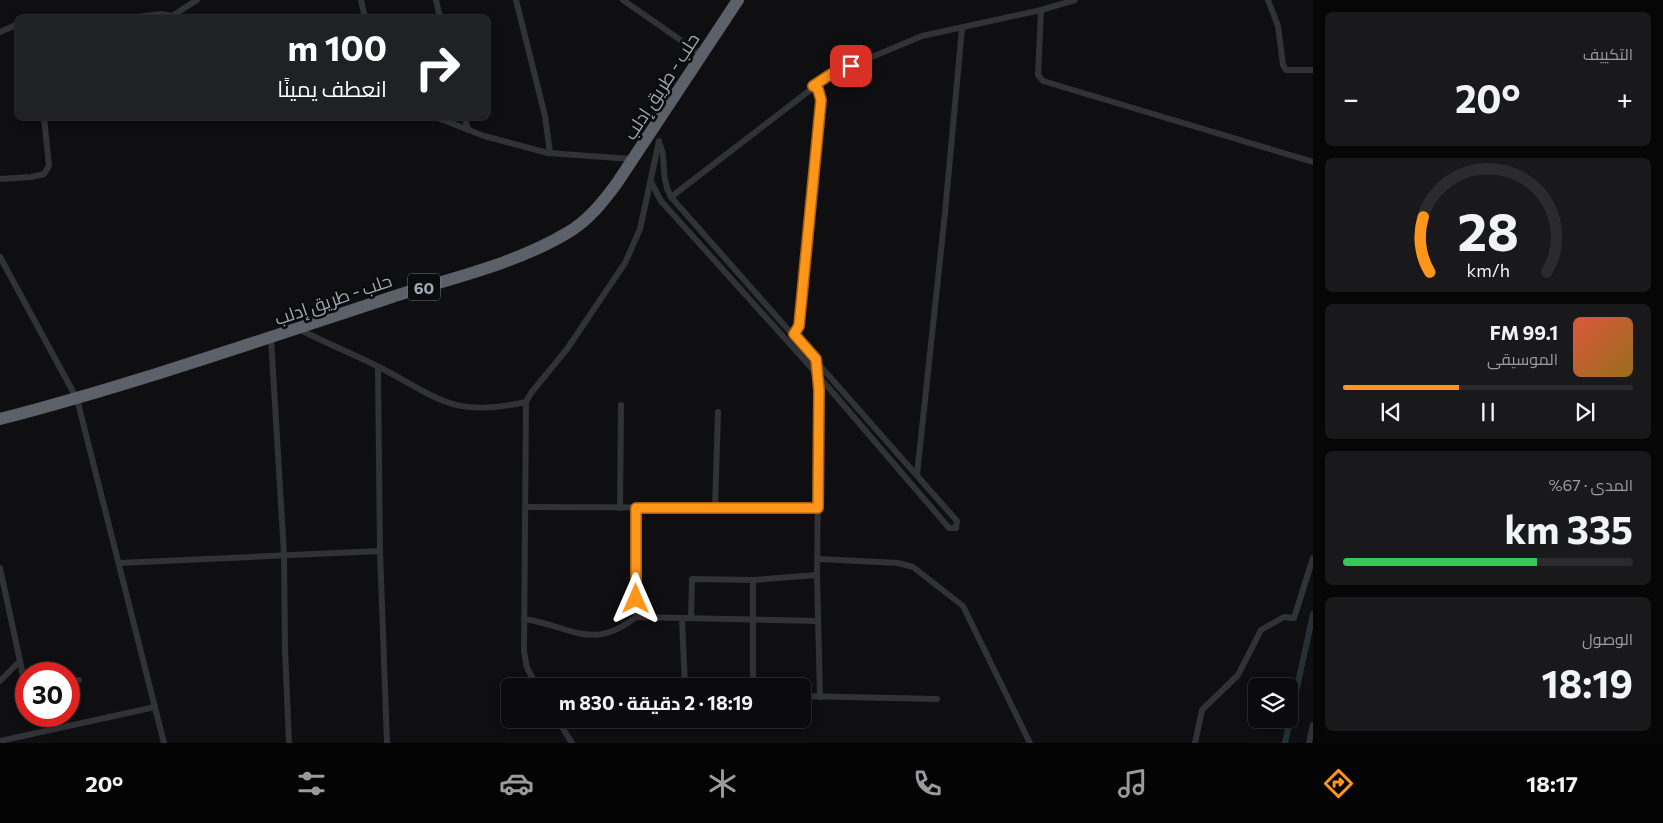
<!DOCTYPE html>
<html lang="ar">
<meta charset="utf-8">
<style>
body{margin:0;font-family:Commissioner,Cairo,sans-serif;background:#19191b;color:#f1f3f6;direction:rtl;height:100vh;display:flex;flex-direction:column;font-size:19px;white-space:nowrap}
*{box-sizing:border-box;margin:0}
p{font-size:16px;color:#9a9b9d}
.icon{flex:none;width:28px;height:28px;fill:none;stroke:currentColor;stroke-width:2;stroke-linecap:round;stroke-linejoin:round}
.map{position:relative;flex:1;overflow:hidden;direction:ltr}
.drawer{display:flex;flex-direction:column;gap:12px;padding:12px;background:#060607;width:350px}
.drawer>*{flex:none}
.top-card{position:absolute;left:15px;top:15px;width:475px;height:105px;border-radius:8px;box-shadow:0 2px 8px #0003,0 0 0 1px #2b2b2e;direction:rtl;background:#202124;color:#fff;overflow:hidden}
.controls{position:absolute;left:1248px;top:678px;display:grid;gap:10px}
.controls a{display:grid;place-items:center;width:50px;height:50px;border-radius:8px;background:#0b0b0d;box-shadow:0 2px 8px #0003,0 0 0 1px #2b2b2e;font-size:25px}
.speed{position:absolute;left:15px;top:662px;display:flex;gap:10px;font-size:25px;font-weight:700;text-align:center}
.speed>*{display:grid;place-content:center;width:65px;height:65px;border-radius:50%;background:#0b0b0d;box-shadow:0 2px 8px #0003,0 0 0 1px #2b2b2e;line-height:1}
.speed .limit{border:8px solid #d22;background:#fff;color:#111}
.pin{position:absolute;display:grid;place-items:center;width:42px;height:42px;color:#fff;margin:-21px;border-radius:10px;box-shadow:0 2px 8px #0006}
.me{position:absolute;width:55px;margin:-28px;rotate:0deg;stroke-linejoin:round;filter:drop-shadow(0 0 4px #0008)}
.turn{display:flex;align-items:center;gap:18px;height:105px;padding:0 20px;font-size:22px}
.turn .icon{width:65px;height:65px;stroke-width:2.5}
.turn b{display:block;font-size:35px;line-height:42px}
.big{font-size:38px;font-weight:700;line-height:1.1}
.drawer .widget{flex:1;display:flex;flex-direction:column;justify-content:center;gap:8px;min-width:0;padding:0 18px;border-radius:8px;background:#19191b}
.drawer .dial{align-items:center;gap:0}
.dial svg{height:130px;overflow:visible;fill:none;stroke:#2b2b2e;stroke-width:7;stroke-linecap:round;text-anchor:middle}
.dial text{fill:#f1f3f6;stroke:none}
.song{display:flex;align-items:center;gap:15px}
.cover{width:60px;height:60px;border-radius:8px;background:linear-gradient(135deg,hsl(10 70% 55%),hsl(40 70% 35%))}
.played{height:5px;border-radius:2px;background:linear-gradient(90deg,#ff9619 40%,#2b2b2e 40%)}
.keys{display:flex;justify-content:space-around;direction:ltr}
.heat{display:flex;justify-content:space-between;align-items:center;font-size:28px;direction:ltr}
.charge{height:8px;border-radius:4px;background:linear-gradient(90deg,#34c759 67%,#2b2b2e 0)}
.trip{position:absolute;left:501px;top:678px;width:310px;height:50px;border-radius:8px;background:#0b0b0d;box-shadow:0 2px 8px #0003,0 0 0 1px #2b2b2e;font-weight:700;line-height:50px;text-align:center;direction:rtl}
.menu{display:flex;height:80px;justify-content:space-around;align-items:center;background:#040405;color:#9a9b9d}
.menu .icon{width:35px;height:35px}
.menu .current{color:#ff9619}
.menu b{font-size:22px;color:#f1f3f6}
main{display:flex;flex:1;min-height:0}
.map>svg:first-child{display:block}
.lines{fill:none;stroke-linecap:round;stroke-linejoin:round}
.canal{stroke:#253035;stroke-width:6}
.street{stroke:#303236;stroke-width:6}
.highway{stroke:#5c6068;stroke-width:12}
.route-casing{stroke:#a66210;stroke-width:12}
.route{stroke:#ff9619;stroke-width:9}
.labels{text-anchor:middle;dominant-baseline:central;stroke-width:5;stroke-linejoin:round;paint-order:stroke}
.shield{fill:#0a0b0c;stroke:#727981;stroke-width:1}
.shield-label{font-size:16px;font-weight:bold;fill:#9fa8b3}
.street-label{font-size:18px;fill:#9fa8b3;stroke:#0a0b0c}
</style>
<main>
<section class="drawer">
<div class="widget"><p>التكييف</p>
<div class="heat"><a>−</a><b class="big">20°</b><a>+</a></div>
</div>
<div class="widget dial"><svg viewBox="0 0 100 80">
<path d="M14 69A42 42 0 1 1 86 69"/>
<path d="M14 69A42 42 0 0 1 10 35" stroke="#ff9619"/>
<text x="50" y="56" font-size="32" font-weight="700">28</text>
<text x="50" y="72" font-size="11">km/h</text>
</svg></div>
<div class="widget">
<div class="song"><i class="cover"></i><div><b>99.1 FM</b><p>الموسيقى</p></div></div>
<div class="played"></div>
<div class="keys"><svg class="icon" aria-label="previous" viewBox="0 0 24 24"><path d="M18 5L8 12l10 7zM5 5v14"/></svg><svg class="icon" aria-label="pause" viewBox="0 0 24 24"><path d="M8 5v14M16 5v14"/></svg><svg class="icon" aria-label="next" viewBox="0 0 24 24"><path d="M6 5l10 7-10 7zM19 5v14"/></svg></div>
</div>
<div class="widget"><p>المدى · 67%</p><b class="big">335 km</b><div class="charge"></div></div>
<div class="widget"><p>الوصول</p><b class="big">18:19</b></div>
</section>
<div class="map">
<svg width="1313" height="743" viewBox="0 0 1313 743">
<rect width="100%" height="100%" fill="#0f0f11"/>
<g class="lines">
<polyline class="canal" points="1285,743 1313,614"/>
<g class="street">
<polyline points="361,0 365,18"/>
<polyline points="436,0 440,18"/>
<polyline points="516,0 545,116 550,153"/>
<polyline points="623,0 702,55"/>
<polyline points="1268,0 1278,26 1283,65 1286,70 1313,70"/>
<polyline points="1041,10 1038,75 1043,81 1313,162"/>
<polyline points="129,18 161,14 172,16 197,0"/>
<polyline points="0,32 18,24"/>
<polyline points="438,118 484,136 548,153 632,159"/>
<polyline points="465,118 468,130"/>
<polyline points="0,179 31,177 44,174 49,166 44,118"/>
<path d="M651,182l10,19 155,172 133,155h7l1,-7 -286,-324c-12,-22 -3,-37 -12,-55"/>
<polyline points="671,197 831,74 922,36 1041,10 1075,0"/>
<polyline points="0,257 77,399 164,743"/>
<path d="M299,329c26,14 53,24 80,38 62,32 73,51 147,35l5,-9 36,-44 58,-86 15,-34 19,-88"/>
<polyline points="794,334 799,327 821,100 818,89 813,86"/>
<polyline points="271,338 284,554 285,649 289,743"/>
<polyline points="378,367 380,551 387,743"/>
<polyline points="816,373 819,390 817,575 820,697"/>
<polyline points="526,402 524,651 527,668 537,686"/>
<polyline points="917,475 945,213 962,28"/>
<polyline points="525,507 818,508"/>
<polyline points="620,508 621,405"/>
<polyline points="715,508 718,412"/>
<polyline points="819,559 898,563 913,567 963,606 1030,743"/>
<polyline points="119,563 380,551"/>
<polyline points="0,568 26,689"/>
<polyline points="636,617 636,508"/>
<polyline points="691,618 692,579 753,580 817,575"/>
<path d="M524,619c47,7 68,33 112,-2l182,4"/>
<polyline points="682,619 685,686"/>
<polyline points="0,681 20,661"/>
<polyline points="69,681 79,680"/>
<polyline points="753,686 753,580"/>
<polyline points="802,696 937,699"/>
<polyline points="557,719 572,743"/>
<polyline points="0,741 155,707"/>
<polyline points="1195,743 1202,710 1238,675 1261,630 1284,617 1294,618 1313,558"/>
<polyline points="1309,743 1313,725"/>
</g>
<path class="highway" d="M0,419c131,-34 258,-78 386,-120 60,-20 126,-33 181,-66 21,-12 36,-31 50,-50l121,-183"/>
</g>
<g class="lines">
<defs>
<polyline id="route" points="636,599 636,508 818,508 819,390 816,359 794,334 799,326 821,100 818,89 813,86 831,74 851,66"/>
</defs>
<use href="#route" class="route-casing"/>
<use href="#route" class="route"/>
</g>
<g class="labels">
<rect class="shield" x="408" y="273.5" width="32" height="27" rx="4"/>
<g class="shield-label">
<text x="424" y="287">60</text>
</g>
<g class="street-label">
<text transform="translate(661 86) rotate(-57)">حلب - طريق إدلب</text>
<text transform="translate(333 299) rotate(-19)">حلب - طريق إدلب</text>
</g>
</g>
</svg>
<div class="controls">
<a><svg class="icon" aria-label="layers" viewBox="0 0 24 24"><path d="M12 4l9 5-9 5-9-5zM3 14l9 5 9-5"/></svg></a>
</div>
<div class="speed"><div class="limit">30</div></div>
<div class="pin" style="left:851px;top:66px;background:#d93025"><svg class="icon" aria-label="arrive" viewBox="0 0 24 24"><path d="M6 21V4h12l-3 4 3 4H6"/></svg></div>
<svg class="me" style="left:636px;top:599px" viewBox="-20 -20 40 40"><path d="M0-17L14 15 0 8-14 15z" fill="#ff9619" stroke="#fff" stroke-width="4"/></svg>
<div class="trip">18:19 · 2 دقيقة · 830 m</div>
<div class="top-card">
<div class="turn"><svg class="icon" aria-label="right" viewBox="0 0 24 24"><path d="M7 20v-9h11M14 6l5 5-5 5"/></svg><div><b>100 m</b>انعطف يمينًا</div></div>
</div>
</div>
</main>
<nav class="menu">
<b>18:17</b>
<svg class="icon current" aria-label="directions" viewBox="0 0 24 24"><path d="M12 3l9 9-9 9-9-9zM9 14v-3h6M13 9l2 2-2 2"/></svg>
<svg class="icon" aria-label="music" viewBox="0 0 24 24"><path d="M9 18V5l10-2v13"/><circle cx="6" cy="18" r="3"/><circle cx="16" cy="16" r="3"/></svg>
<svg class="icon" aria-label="phone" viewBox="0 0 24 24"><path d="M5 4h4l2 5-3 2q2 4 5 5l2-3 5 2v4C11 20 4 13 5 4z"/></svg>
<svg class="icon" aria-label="climate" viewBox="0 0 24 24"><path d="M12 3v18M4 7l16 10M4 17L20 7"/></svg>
<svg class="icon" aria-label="car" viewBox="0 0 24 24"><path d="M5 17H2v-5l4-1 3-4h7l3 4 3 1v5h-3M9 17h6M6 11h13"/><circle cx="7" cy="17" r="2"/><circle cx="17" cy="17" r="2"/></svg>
<svg class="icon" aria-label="filters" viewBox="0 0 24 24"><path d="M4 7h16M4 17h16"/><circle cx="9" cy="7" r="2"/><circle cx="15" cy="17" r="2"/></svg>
<b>20°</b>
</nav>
